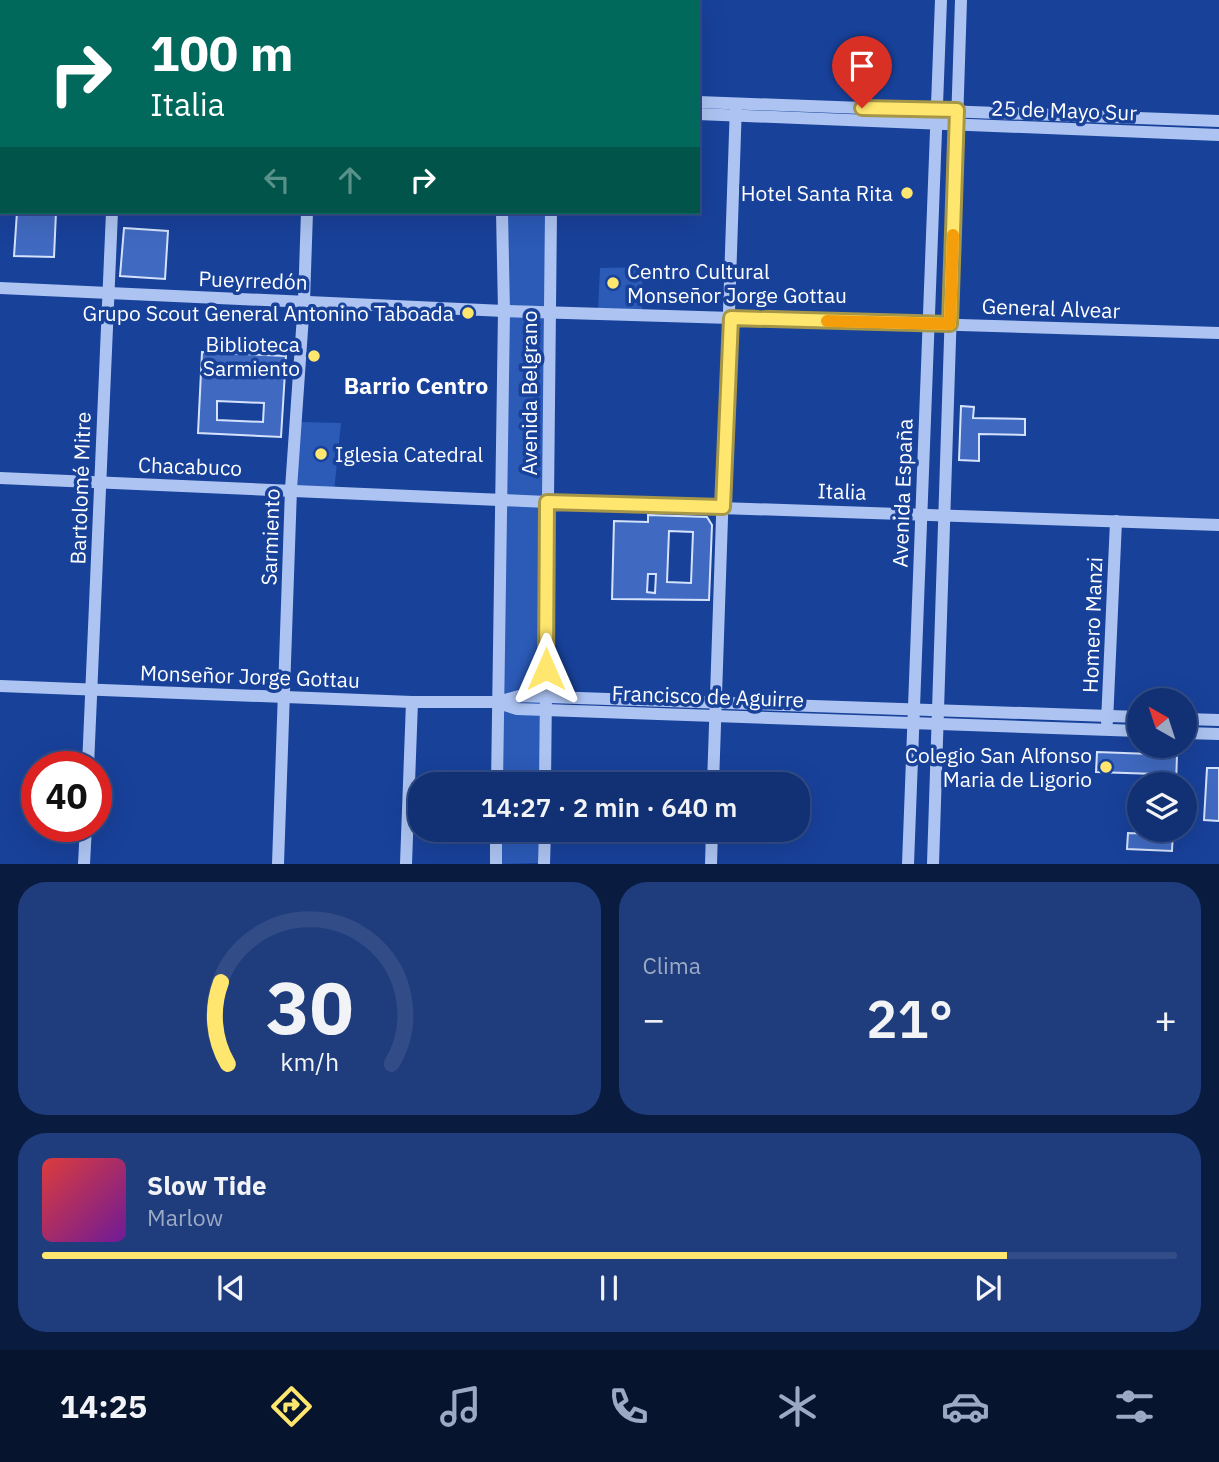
<!DOCTYPE html>
<html lang="es">
<meta charset="utf-8">
<style>
body{margin:0;font-family:"IBM Plex Sans",sans-serif;background:#1f3d7c;color:#f1f3f6;height:100vh;display:flex;flex-direction:column;font-size:26px;white-space:nowrap}
*{box-sizing:border-box;margin:0}
p{font-size:23px;color:#9ca9c5}
.icon{flex:none;width:38px;height:38px;fill:none;stroke:currentColor;stroke-width:2;stroke-linecap:round;stroke-linejoin:round}
.map{position:relative;height:864px;overflow:hidden}
.details{display:flex;flex-direction:column;gap:18px;padding:18px;background:#0a1b40;flex:1}
.details>*{flex:none}
.guide{position:absolute;left:0px;top:0px;width:700px;height:214px;box-shadow:0 7px 28px #0002,0 0 0 2px #314c86;background:#00695c;color:#fff;overflow:hidden}
.needle{width:46px;rotate:321deg}
.controls{position:absolute;left:1127px;top:688px;display:grid;gap:14px}
.controls a{display:grid;place-items:center;width:70px;height:70px;border-radius:50%;background:#123174;box-shadow:0 7px 28px #0002,0 0 0 2px #314c86;font-size:35px}
.speed{position:absolute;left:21px;top:751px;display:flex;gap:14px;font-size:35px;font-weight:700;text-align:center}
.speed>*{display:grid;place-content:center;width:91px;height:91px;border-radius:50%;background:#123174;box-shadow:0 7px 28px #0002,0 0 0 2px #314c86;line-height:1}
.speed .limit{border:10px solid #d22;background:#fff;color:#111}
.pin{position:absolute;display:grid;place-items:center;width:60px;height:60px;color:#fff;margin:-72px -30px;border-radius:50% 50% 50% 0;rotate:-45deg;box-shadow:0 0 7px #0007}
.pin .icon{rotate:45deg}
.me{position:absolute;width:77px;margin:-38px;rotate:0deg;stroke-linejoin:round;filter:drop-shadow(0 0 5px #0008)}
.turn{display:flex;align-items:center;gap:24px;height:147px;padding:0 35px;font-size:32px}
.turn .icon{width:91px;height:91px;stroke-width:2.5}
.turn b{display:block;font-size:49px;line-height:60px}
.lanes{display:flex;align-items:center;height:66px;padding:0 35px;background:#0003;justify-content:center;gap:35px;direction:ltr}
.lanes .off{opacity:.35}
.big{font-size:52px;font-weight:600;line-height:1.1}
.details .tile{flex:1;display:flex;flex-direction:column;justify-content:center;gap:10px;min-width:0;padding:0 24px;border-radius:28px;background:#1f3d7c}
.details .dial{align-items:center;gap:0}
.dial svg{height:182px;overflow:visible;fill:none;stroke:#314c86;stroke-width:7;stroke-linecap:round;text-anchor:middle}
.dial text{fill:#f1f3f6;stroke:none}
.song{display:flex;align-items:center;gap:21px}
.cover{width:84px;height:84px;border-radius:10px;background:linear-gradient(135deg,hsl(0 70% 55%),hsl(280 70% 35%))}
.played{height:7px;border-radius:4px;background:linear-gradient(90deg,#ffe66e 85%,#314c86 85%)}
.keys{display:flex;justify-content:space-around;direction:ltr}
.heat{display:flex;justify-content:space-between;align-items:center;font-size:38px;direction:ltr}
.details .tiles{flex:1;display:grid;gap:18px;grid-template-columns:1fr 1fr}
.tile:last-child{grid-column:span 2}
.trip{position:absolute;left:408px;top:772px;width:402px;height:70px;border-radius:28px;background:#123174;box-shadow:0 7px 28px #0002,0 0 0 2px #314c86;font-weight:600;line-height:70px;text-align:center}
.dock{display:flex;height:112px;justify-content:space-around;align-items:center;background:#07142e;color:#9ca9c5}
.dock .icon{width:49px;height:49px}
.dock .on{color:#ffe66e}
.dock b{font-size:32px;color:#f1f3f6}
.map>svg:first-child{display:block}
.green{fill:#2b5ab7}
.building{fill:#406ac1;stroke:#d5e2fc;stroke-width:2;fill-rule:evenodd}
.lines{fill:none;stroke-linecap:round;stroke-linejoin:round}
.minor{stroke:#adc4f2;stroke-width:12}
.route-casing{stroke:#a69648;stroke-width:18}
.route{stroke:#ffe66e;stroke-width:12}
.slow{stroke:#f59e0b;stroke-width:12}
.poi-dot{fill:#ffe66e;stroke:#18419a;stroke-width:2.5}
.labels{text-anchor:middle;dominant-baseline:central;stroke-width:7;stroke-linejoin:round;paint-order:stroke}
.street-label{font-size:21px;fill:#fff;stroke:#18419a}
.poi-label{font-size:21px;fill:#fff;stroke:#18419a;text-anchor:end}
.neighbourhood-label{font-size:23px;font-weight:bold;fill:#fff;stroke:#18419a}
</style>
<div class="map">
<svg width="1219" height="864" viewBox="0 0 1219 864">
<rect width="100%" height="100%" fill="#18419a"/>
<g class="green">
<polygon points="508,212 549,212 541,784 500,784"/>
<polygon points="643,267 642,313 598,312 600,268"/>
<polygon points="300,422 341,423 334,492 296,491"/>
<polygon points="500,830 541,830 540,863 499,864"/>
</g>
<g class="building">
<polygon points="17,212 56,212 54,257 14,256"/>
<polygon points="124,228 168,231 165,279 120,276"/>
<path d="M202,352l84,4 -5,81 -83,-4zM217,401l47,2 -1,19 -46,-2z"/>
<polygon points="961,406 974,407 973,418 1025,419 1025,435 979,434 979,461 959,460"/>
<path d="M648,515l59,2 5,8 -3,75 -97,-1 2,-78 34,1zM669,531l24,1 -2,51 -24,-1zM648,574h8l-1,19 -8,-1z"/>
<polygon points="1097,752 1177,755 1176,784 1155,784 1156,774 1096,772"/>
<polygon points="1207,768 1219,768 1219,821 1204,820"/>
<polygon points="1153,830 1173,830 1172,851 1127,849 1128,833 1153,834"/>
</g>
<g class="lines">
<g class="minor">
<polyline points="470,0 470,2"/>
<polyline points="579,2 579,0"/>
<polyline points="0,77 2,77"/>
<polyline points="0,90 2,90"/>
<polyline points="698,102 1219,121"/>
<polyline points="698,114 1219,135"/>
<polyline points="0,288 504,311 1219,333"/>
<polyline points="0,478 547,502 1219,525"/>
<polyline points="0,686 412,702 498,702 519,696 1139,717"/>
<polyline points="498,703 517,709 1139,731"/>
<polyline points="1185,719 1219,720"/>
<polyline points="1107,722 1116,521"/>
<polyline points="1185,733 1219,734"/>
<polyline points="88,766 112,212"/>
<polyline points="497,784 504,311 502,212"/>
<polyline points="545,784 551,212"/>
<polyline points="713,784 736,104"/>
<polyline points="84,864 86,826"/>
<polyline points="278,864 291,489 304,301 307,212"/>
<polyline points="406,864 412,702"/>
<polyline points="496,864 496,830"/>
<polyline points="544,864 545,830"/>
<polyline points="711,864 712,830"/>
<polyline points="908,864 941,0"/>
<polyline points="933,864 961,0"/>
</g>
</g>
<g class="lines">
<defs>
<polyline id="route" points="546,669 547,502 723,507 731,318 950,324 957,110 862,108"/>
</defs>
<use href="#route" class="route-casing"/>
<use href="#route" class="route"/>
<polyline class="slow" points="827,321 950,324 953,235"/>
</g>
<g class="poi-dot">
<circle cx="907" cy="193" r="7"/>
<circle cx="613" cy="283" r="7"/>
<circle cx="468" cy="313" r="7"/>
<circle cx="314" cy="356" r="7"/>
<circle cx="321" cy="454" r="7"/>
<circle cx="1106" cy="767" r="7"/>
</g>
<g class="labels">
<g class="street-label">
<text transform="translate(1064 110) rotate(2)">25 de Mayo Sur</text>
<text transform="translate(253 280) rotate(2)">Pueyrredón</text>
<text transform="translate(1051 308) rotate(2)">General Alvear</text>
<text transform="translate(529 393) rotate(-90)">Avenida Belgrano</text>
<text transform="translate(190 466) rotate(2)">Chacabuco</text>
<text transform="translate(80 488) rotate(-88)">Bartolomé Mitre</text>
<text transform="translate(842 491) rotate(2)">Italia</text>
<text transform="translate(902 493) rotate(-88)">Avenida España</text>
<text transform="translate(270 537) rotate(-88)">Sarmiento</text>
<text transform="translate(1092 625) rotate(-88)">Homero Manzi</text>
<text transform="translate(250 676) rotate(2)">Monseñor Jorge Gottau</text>
<text transform="translate(708 696) rotate(2)">Francisco de Aguirre</text>
</g>
<g class="poi-label">
<text x="893" y="193">Hotel Santa Rita</text>
<text x="627" y="271" text-anchor="start">Centro Cultural<tspan x="627" dy="24">Monseñor Jorge Gottau</tspan></text>
<text x="454" y="313">Grupo Scout General Antonino Taboada</text>
<text x="300" y="344">Biblioteca<tspan x="300" dy="24">Sarmiento</tspan></text>
<text x="335" y="454" text-anchor="start">Iglesia Catedral</text>
<text x="1092" y="755">Colegio San Alfonso<tspan x="1092" dy="24">Maria de Ligorio</tspan></text>
</g>
<g class="neighbourhood-label">
<text x="416" y="385">Barrio Centro</text>
</g>
</g>
</svg>
<div class="controls">
<a><svg class="needle" viewBox="-14 -14 28 28"><path d="M0-13l5 13h-10z" fill="#e53935"/><path d="M0 13l5-13h-10z" fill="#9ca9c5"/></svg></a>
<a><svg class="icon" aria-label="layers" viewBox="0 0 24 24"><path d="M12 4l9 5-9 5-9-5zM3 14l9 5 9-5"/></svg></a>
</div>
<div class="speed"><div class="limit">40</div></div>
<div class="pin" style="left:862px;top:108px;background:#d93025"><svg class="icon" aria-label="arrive" viewBox="0 0 24 24"><path d="M6 21V4h12l-3 4 3 4H6"/></svg></div>
<svg class="me" style="left:546px;top:669px" viewBox="-20 -20 40 40"><path d="M0-17L14 15 0 8-14 15z" fill="#ffe66e" stroke="#fff" stroke-width="4"/></svg>
<div class="trip">14:27 · 2 min · 640 m</div>
<div class="guide">
<div class="turn"><svg class="icon" aria-label="right" viewBox="0 0 24 24"><path d="M7 20v-9h11M14 6l5 5-5 5"/></svg><div><b>100 m</b>Italia</div></div>
<div class="lanes"><svg class="icon off" aria-label="left" viewBox="0 0 24 24"><path d="M17 20v-9H6M10 6l-5 5 5 5"/></svg><svg class="icon off" aria-label="ahead" viewBox="0 0 24 24"><path d="M12 20V5M6 11l6-6 6 6"/></svg><svg class="icon" aria-label="right" viewBox="0 0 24 24"><path d="M7 20v-9h11M14 6l5 5-5 5"/></svg></div>
</div>
</div>
<section class="details">
<div class="tiles">
<div class="tile dial"><svg viewBox="0 0 100 80">
<path d="M14 69A42 42 0 1 1 86 69"/>
<path d="M14 69A42 42 0 0 1 11 33" stroke="#ffe66e"/>
<text x="50" y="56" font-size="32" font-weight="700">30</text>
<text x="50" y="72" font-size="11">km/h</text>
</svg></div>
<div class="tile"><p>Clima</p>
<div class="heat"><a>−</a><b class="big">21°</b><a>+</a></div>
</div>
<div class="tile">
<div class="song"><i class="cover"></i><div><b>Slow Tide</b><p>Marlow</p></div></div>
<div class="played"></div>
<div class="keys"><svg class="icon" aria-label="previous" viewBox="0 0 24 24"><path d="M18 5L8 12l10 7zM5 5v14"/></svg><svg class="icon" aria-label="pause" viewBox="0 0 24 24"><path d="M8 5v14M16 5v14"/></svg><svg class="icon" aria-label="next" viewBox="0 0 24 24"><path d="M6 5l10 7-10 7zM19 5v14"/></svg></div>
</div>
</div>
</section>
<nav class="dock">
<b>14:25</b>
<svg class="icon on" aria-label="directions" viewBox="0 0 24 24"><path d="M12 3l9 9-9 9-9-9zM9 14v-3h6M13 9l2 2-2 2"/></svg>
<svg class="icon" aria-label="music" viewBox="0 0 24 24"><path d="M9 18V5l10-2v13"/><circle cx="6" cy="18" r="3"/><circle cx="16" cy="16" r="3"/></svg>
<svg class="icon" aria-label="phone" viewBox="0 0 24 24"><path d="M5 4h4l2 5-3 2q2 4 5 5l2-3 5 2v4C11 20 4 13 5 4z"/></svg>
<svg class="icon" aria-label="climate" viewBox="0 0 24 24"><path d="M12 3v18M4 7l16 10M4 17L20 7"/></svg>
<svg class="icon" aria-label="car" viewBox="0 0 24 24"><path d="M5 17H2v-5l4-1 3-4h7l3 4 3 1v5h-3M9 17h6M6 11h13"/><circle cx="7" cy="17" r="2"/><circle cx="17" cy="17" r="2"/></svg>
<svg class="icon" aria-label="filters" viewBox="0 0 24 24"><path d="M4 7h16M4 17h16"/><circle cx="9" cy="7" r="2"/><circle cx="15" cy="17" r="2"/></svg>
</nav>
